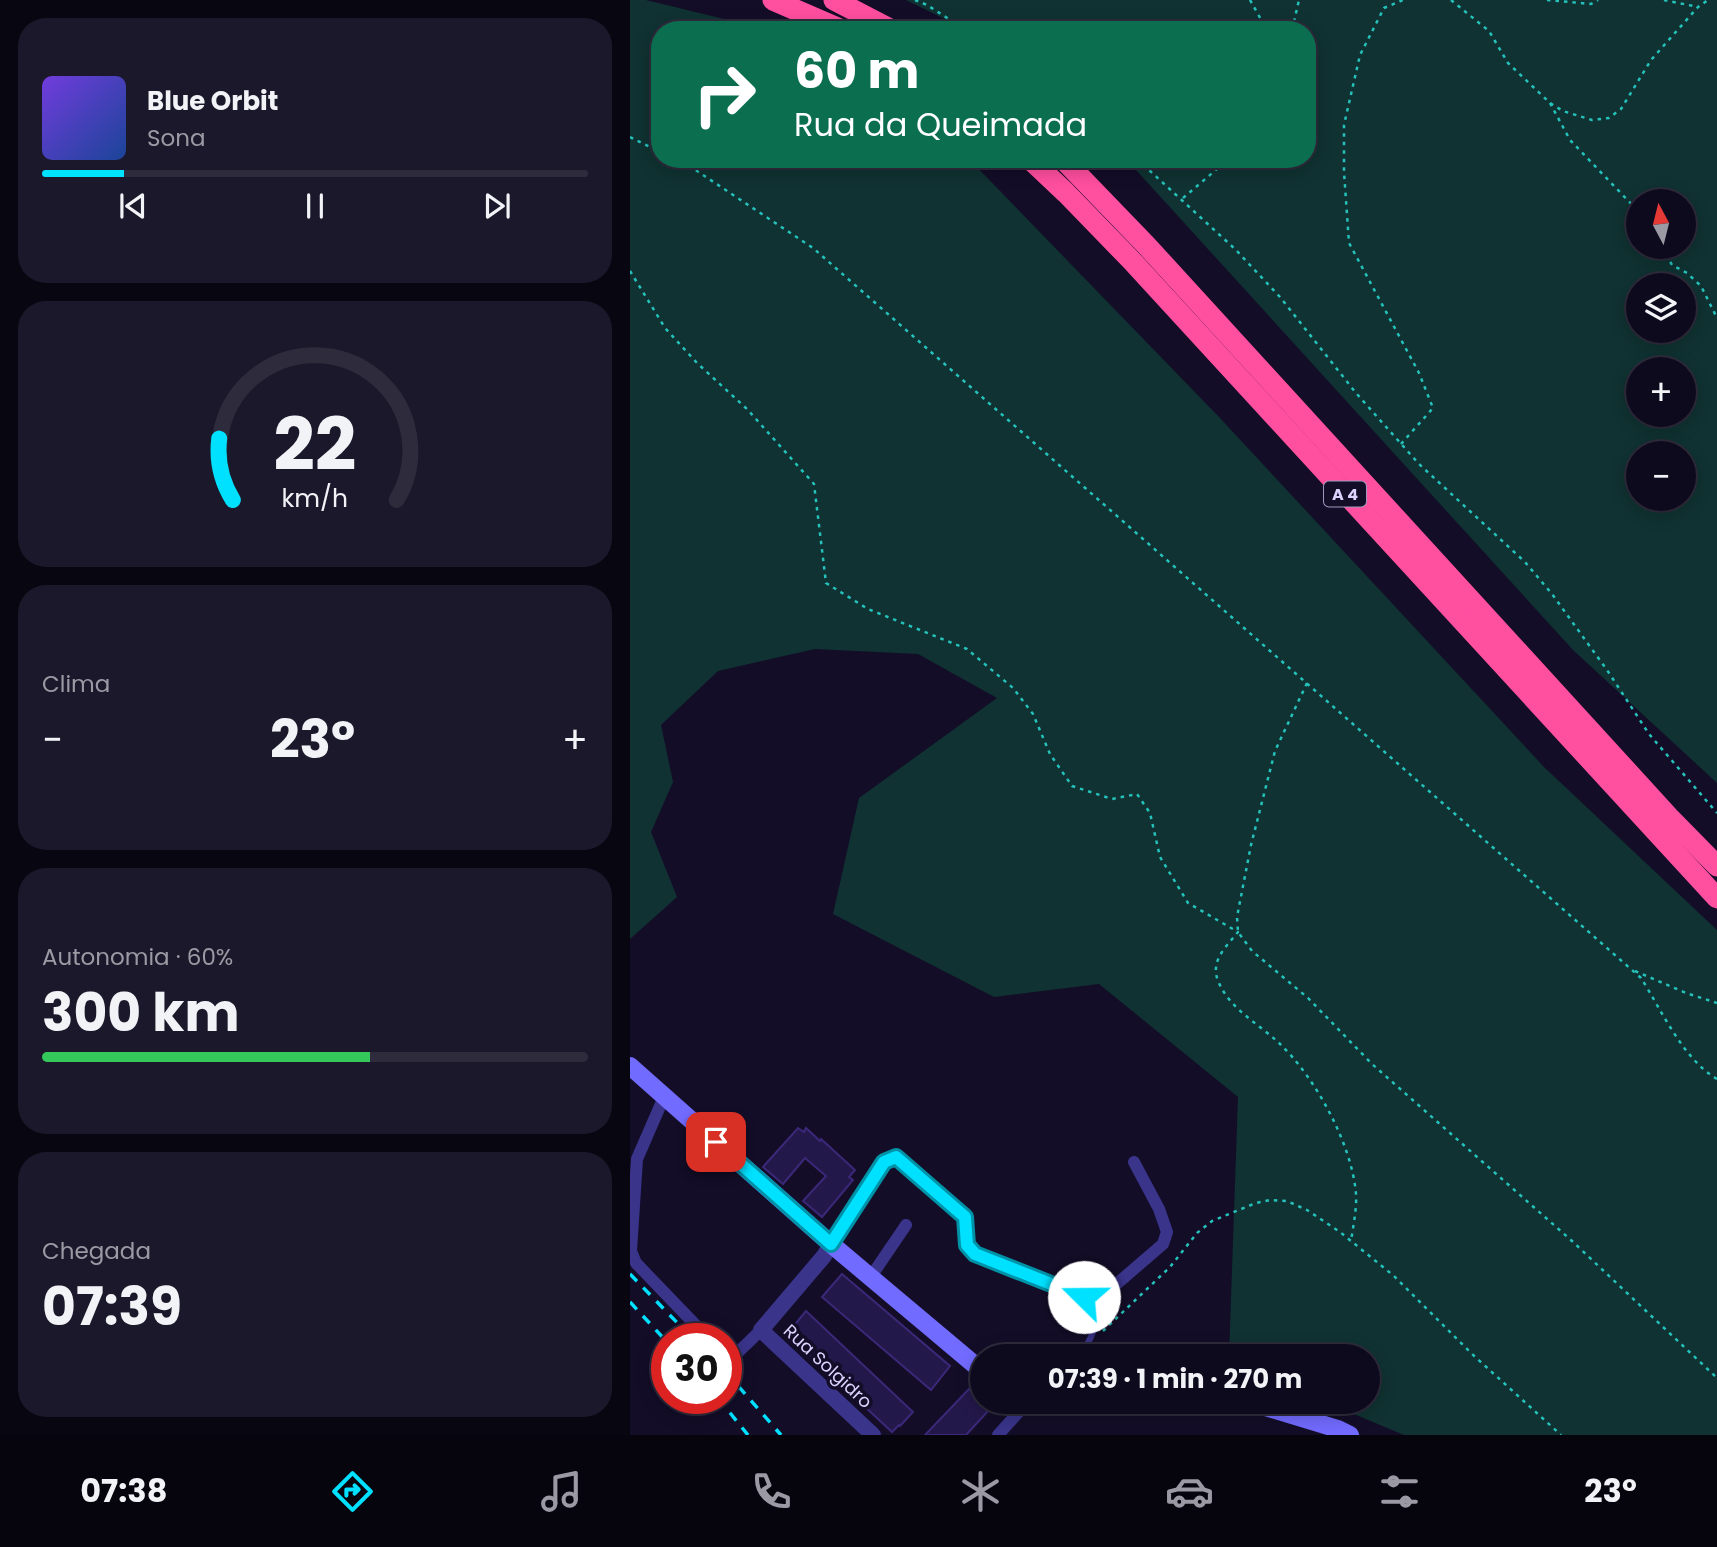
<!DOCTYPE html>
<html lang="pt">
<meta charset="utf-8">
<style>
body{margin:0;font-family:Poppins,sans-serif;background:#1c182b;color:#f1f3f6;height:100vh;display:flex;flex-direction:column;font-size:26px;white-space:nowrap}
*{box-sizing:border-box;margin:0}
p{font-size:23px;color:#9b9aa4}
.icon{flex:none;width:38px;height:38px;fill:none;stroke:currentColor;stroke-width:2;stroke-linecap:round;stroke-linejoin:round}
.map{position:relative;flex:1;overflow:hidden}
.side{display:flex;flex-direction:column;gap:18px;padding:18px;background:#080610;width:630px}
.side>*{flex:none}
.hud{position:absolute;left:21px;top:21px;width:665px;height:147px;border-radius:28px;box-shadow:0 4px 18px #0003,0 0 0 2px #2e2b3c;background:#0b6e4f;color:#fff;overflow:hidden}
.needle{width:46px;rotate:353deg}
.tools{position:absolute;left:996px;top:189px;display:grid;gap:14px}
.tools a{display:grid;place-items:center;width:70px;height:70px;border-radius:50%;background:#0e0a1e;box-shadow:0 4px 18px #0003,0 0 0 2px #2e2b3c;font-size:35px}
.speed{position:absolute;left:21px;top:1323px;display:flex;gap:14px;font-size:35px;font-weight:700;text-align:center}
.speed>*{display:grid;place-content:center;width:91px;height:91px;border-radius:50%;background:#0e0a1e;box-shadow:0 4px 18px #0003,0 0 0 2px #2e2b3c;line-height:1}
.speed .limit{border:10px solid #d22;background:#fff;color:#111}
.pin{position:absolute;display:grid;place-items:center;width:60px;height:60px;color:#fff;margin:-30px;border-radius:14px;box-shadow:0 4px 10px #0006}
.me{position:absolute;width:77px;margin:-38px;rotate:292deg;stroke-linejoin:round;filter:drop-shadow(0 0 5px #0008)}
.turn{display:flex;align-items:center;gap:24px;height:147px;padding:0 28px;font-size:32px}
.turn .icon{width:91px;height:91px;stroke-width:2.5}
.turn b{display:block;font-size:49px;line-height:60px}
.big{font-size:52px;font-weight:700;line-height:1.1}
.side .tile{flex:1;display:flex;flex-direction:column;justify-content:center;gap:10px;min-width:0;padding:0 24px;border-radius:28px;background:#1c182b}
.side .dial{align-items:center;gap:0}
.dial svg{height:182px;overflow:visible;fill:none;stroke:#2e2b3c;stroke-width:7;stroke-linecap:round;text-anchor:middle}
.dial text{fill:#f1f3f6;stroke:none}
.song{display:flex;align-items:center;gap:21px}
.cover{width:84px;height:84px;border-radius:10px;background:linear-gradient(135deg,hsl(260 70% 55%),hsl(220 70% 35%))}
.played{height:7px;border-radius:4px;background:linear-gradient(90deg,#00e0ff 15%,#2e2b3c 15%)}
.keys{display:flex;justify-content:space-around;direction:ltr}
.heat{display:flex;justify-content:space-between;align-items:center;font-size:38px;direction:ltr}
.charge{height:10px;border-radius:5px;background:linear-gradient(90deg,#34c759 60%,#2e2b3c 0)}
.trip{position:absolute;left:340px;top:1344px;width:410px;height:70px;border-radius:35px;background:#0e0a1e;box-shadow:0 4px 18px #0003,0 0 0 2px #2e2b3c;font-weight:700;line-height:70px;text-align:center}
.tab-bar{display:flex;height:112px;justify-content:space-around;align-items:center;background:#06040c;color:#9b9aa4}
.tab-bar .icon{width:49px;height:49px}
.tab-bar .selected{color:#00e0ff}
.tab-bar b{font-size:32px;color:#f1f3f6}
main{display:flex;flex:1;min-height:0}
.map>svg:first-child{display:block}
.green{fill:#103232;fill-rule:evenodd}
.building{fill:#23184a;stroke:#3a2878;stroke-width:2}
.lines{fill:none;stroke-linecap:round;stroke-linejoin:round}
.path{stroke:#25c2bc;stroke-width:2.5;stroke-dasharray:3.5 5;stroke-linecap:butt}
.service{stroke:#3a348b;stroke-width:6}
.minor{stroke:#3a348b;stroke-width:12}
.tertiary{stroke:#3a348b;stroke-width:16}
.secondary{stroke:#726bff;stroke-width:18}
.motorway{stroke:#ff4f9f;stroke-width:21}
.rail{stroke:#00e0ff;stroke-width:3.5;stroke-dasharray:10 9;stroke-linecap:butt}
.route-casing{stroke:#0092a6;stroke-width:18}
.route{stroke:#00e0ff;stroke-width:12}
.labels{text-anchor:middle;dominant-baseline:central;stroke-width:7;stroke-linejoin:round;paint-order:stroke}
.shield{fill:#130d28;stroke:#9e98be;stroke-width:2}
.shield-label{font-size:16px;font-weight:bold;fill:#dad4ff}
.street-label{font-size:18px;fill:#dad4ff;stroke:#130d28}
</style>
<main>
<section class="side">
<div class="tile">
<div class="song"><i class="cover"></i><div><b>Blue Orbit</b><p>Sona</p></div></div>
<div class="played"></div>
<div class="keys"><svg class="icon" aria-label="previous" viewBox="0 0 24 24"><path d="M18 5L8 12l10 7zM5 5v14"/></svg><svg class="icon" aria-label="pause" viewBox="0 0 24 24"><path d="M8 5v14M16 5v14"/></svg><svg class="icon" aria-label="next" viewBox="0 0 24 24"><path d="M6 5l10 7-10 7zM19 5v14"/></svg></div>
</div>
<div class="tile dial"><svg viewBox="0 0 100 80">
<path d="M14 69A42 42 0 1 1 86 69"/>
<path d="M14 69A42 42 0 0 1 8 42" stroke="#00e0ff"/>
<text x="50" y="56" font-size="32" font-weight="700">22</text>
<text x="50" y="72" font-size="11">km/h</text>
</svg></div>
<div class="tile"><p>Clima</p>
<div class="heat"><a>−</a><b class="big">23°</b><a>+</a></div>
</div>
<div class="tile"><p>Autonomia · 60%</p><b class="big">300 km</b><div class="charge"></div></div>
<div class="tile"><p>Chegada</p><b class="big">07:39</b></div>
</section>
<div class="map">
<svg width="1087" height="1435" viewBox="0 0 1087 1435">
<rect width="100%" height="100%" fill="#130d28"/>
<g class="green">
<polygon points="0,0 16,0 139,30 30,30 30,159 339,159 589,417 914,767 1087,930 1087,1435 774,1435 695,1402 737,1402 737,1356 599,1356 608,1097 469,984 364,997 203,914 229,798 367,698 288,654 185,649 88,671 31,725 43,782 21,832 47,897 0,939"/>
<path d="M276,0h811v783l-144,-133 -447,-491h181v-129h-340zM1008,201h46v46h-46zM1008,285h46v46h-46zM1008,369h46v46h-46zM1008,453h46v46h-46z"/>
</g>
<g class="building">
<polygon points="168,1128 174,1132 176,1128 190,1141 191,1139 225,1170 219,1177 223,1180 192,1217 173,1201 196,1176 175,1158 153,1184 133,1167"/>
<polygon points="212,1274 320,1366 301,1390 192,1297"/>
<polygon points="176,1311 283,1412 270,1426 269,1425 262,1432 157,1334"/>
<polygon points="339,1389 360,1409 336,1435 295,1435"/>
</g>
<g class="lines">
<g class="path">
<polyline points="285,0 297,5 336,30"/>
<polyline points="620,0 637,30"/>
<polyline points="821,0 859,31 878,63 920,103 933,111 962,120 979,118 991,109 1021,60 1068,7 1078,0"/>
<polyline points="917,0 961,4 968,0"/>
<polyline points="1034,0 1068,7"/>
<polyline points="662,30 669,0"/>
<polyline points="920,103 940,140 1008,211"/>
<polyline points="0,137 30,152"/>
<path d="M43,159l24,12 116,77 828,730c21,33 42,81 76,101"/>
<polyline points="507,159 605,249 650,297 726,393 789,464 895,562 922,594 977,670 1019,734 1087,813"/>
<polyline points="553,198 594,163 606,159"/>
<polyline points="1032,247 1042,265 1057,273 1071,286 1087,318"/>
<path d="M0,271l35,57 32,35 50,46 67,75 12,99 42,26 99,40 46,39 20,26 17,40 22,32 40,13 25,-5 13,19 10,44 28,46 50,29c-13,16 -29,30 -19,51 12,27 40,41 60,60 36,34 73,101 77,151 1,15 -3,32 -5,48"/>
<polyline points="771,444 803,408 789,373 719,243 714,172 714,125 730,55 754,8 773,0"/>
<polyline points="677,683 645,751 621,845 607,917 608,932 622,951 678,998 742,1064 942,1241 1087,1378"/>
<polyline points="1005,971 1056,993 1087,1003"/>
<polyline points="473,1331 540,1267 567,1233 582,1221 626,1203 640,1200 657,1201 677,1210 710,1232 764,1276 842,1354 931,1435"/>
</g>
<path class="service" d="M447,1356c15,-13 22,-36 21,-56"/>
<g class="minor">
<polyline points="34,1097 7,1159 1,1251 6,1263 79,1339"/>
<polyline points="201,1244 254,1162 266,1158 335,1217 337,1245 345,1254 454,1297 468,1300 533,1244 537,1232 529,1209 504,1162"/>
<polyline points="240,1278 276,1225"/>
<polyline points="96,1357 100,1360 131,1330"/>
<polyline points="368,1435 395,1405"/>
</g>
<polyline class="tertiary" points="201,1244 194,1256 131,1330 243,1435"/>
<g class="secondary">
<polyline points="0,1066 201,1244 352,1371"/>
<path d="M390,1402c11,6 24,4 36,0"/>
<polyline points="619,1402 708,1429 720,1435"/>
</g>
<g class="motorway">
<polyline points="143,0 212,30"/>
<polyline points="204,0 262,30"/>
<polyline points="400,159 436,193 501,260 1087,898"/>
<polyline points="433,159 517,246 1039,817 1087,866"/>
</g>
<g class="rail">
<polyline points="0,1274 63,1339"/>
<polyline points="0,1302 37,1342"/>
<polyline points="96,1372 151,1435"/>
<polyline points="88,1398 118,1435"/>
</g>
</g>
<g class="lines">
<defs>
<polyline id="route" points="86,1142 201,1244 254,1162 266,1157 335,1217 337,1245 345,1254 454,1297"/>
</defs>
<use href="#route" class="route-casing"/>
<use href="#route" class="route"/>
</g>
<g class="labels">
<rect class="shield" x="694" y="481.5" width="42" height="25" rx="5"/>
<g class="shield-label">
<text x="715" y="494">A 4</text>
</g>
<g class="street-label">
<text transform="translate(198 1366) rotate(43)">Rua Solgidro</text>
</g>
</g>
</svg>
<div class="tools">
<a><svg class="needle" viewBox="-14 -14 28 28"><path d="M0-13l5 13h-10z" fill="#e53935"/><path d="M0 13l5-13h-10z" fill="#9b9aa4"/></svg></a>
<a><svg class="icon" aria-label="layers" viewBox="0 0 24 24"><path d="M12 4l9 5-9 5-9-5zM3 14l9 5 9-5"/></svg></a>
<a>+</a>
<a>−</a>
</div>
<div class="speed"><div class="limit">30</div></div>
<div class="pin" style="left:86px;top:1142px;background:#d93025"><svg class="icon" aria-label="arrive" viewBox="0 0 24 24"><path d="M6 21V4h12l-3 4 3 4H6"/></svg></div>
<svg class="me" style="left:454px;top:1297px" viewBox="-20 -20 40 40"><circle r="19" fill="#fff"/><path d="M0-13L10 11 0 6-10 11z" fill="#00e0ff"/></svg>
<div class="trip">07:39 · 1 min · 270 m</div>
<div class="hud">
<div class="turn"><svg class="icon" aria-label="right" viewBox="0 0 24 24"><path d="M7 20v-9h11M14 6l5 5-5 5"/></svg><div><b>60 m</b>Rua da Queimada</div></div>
</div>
</div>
</main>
<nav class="tab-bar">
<b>07:38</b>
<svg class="icon selected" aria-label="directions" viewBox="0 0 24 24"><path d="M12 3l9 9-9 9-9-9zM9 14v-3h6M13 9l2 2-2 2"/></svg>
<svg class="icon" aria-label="music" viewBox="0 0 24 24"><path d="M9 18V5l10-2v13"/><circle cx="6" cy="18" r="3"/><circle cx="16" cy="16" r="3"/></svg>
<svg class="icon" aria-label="phone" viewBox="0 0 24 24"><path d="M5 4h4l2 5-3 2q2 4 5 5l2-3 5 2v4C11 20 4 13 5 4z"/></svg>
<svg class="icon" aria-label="climate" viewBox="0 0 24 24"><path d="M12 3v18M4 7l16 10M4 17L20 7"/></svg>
<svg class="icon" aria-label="car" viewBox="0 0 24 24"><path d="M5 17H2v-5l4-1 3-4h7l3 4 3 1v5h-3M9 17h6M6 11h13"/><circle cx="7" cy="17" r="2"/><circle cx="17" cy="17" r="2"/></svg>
<svg class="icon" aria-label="filters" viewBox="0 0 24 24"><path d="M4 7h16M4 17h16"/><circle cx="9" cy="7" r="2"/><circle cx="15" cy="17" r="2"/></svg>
<b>23°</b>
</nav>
